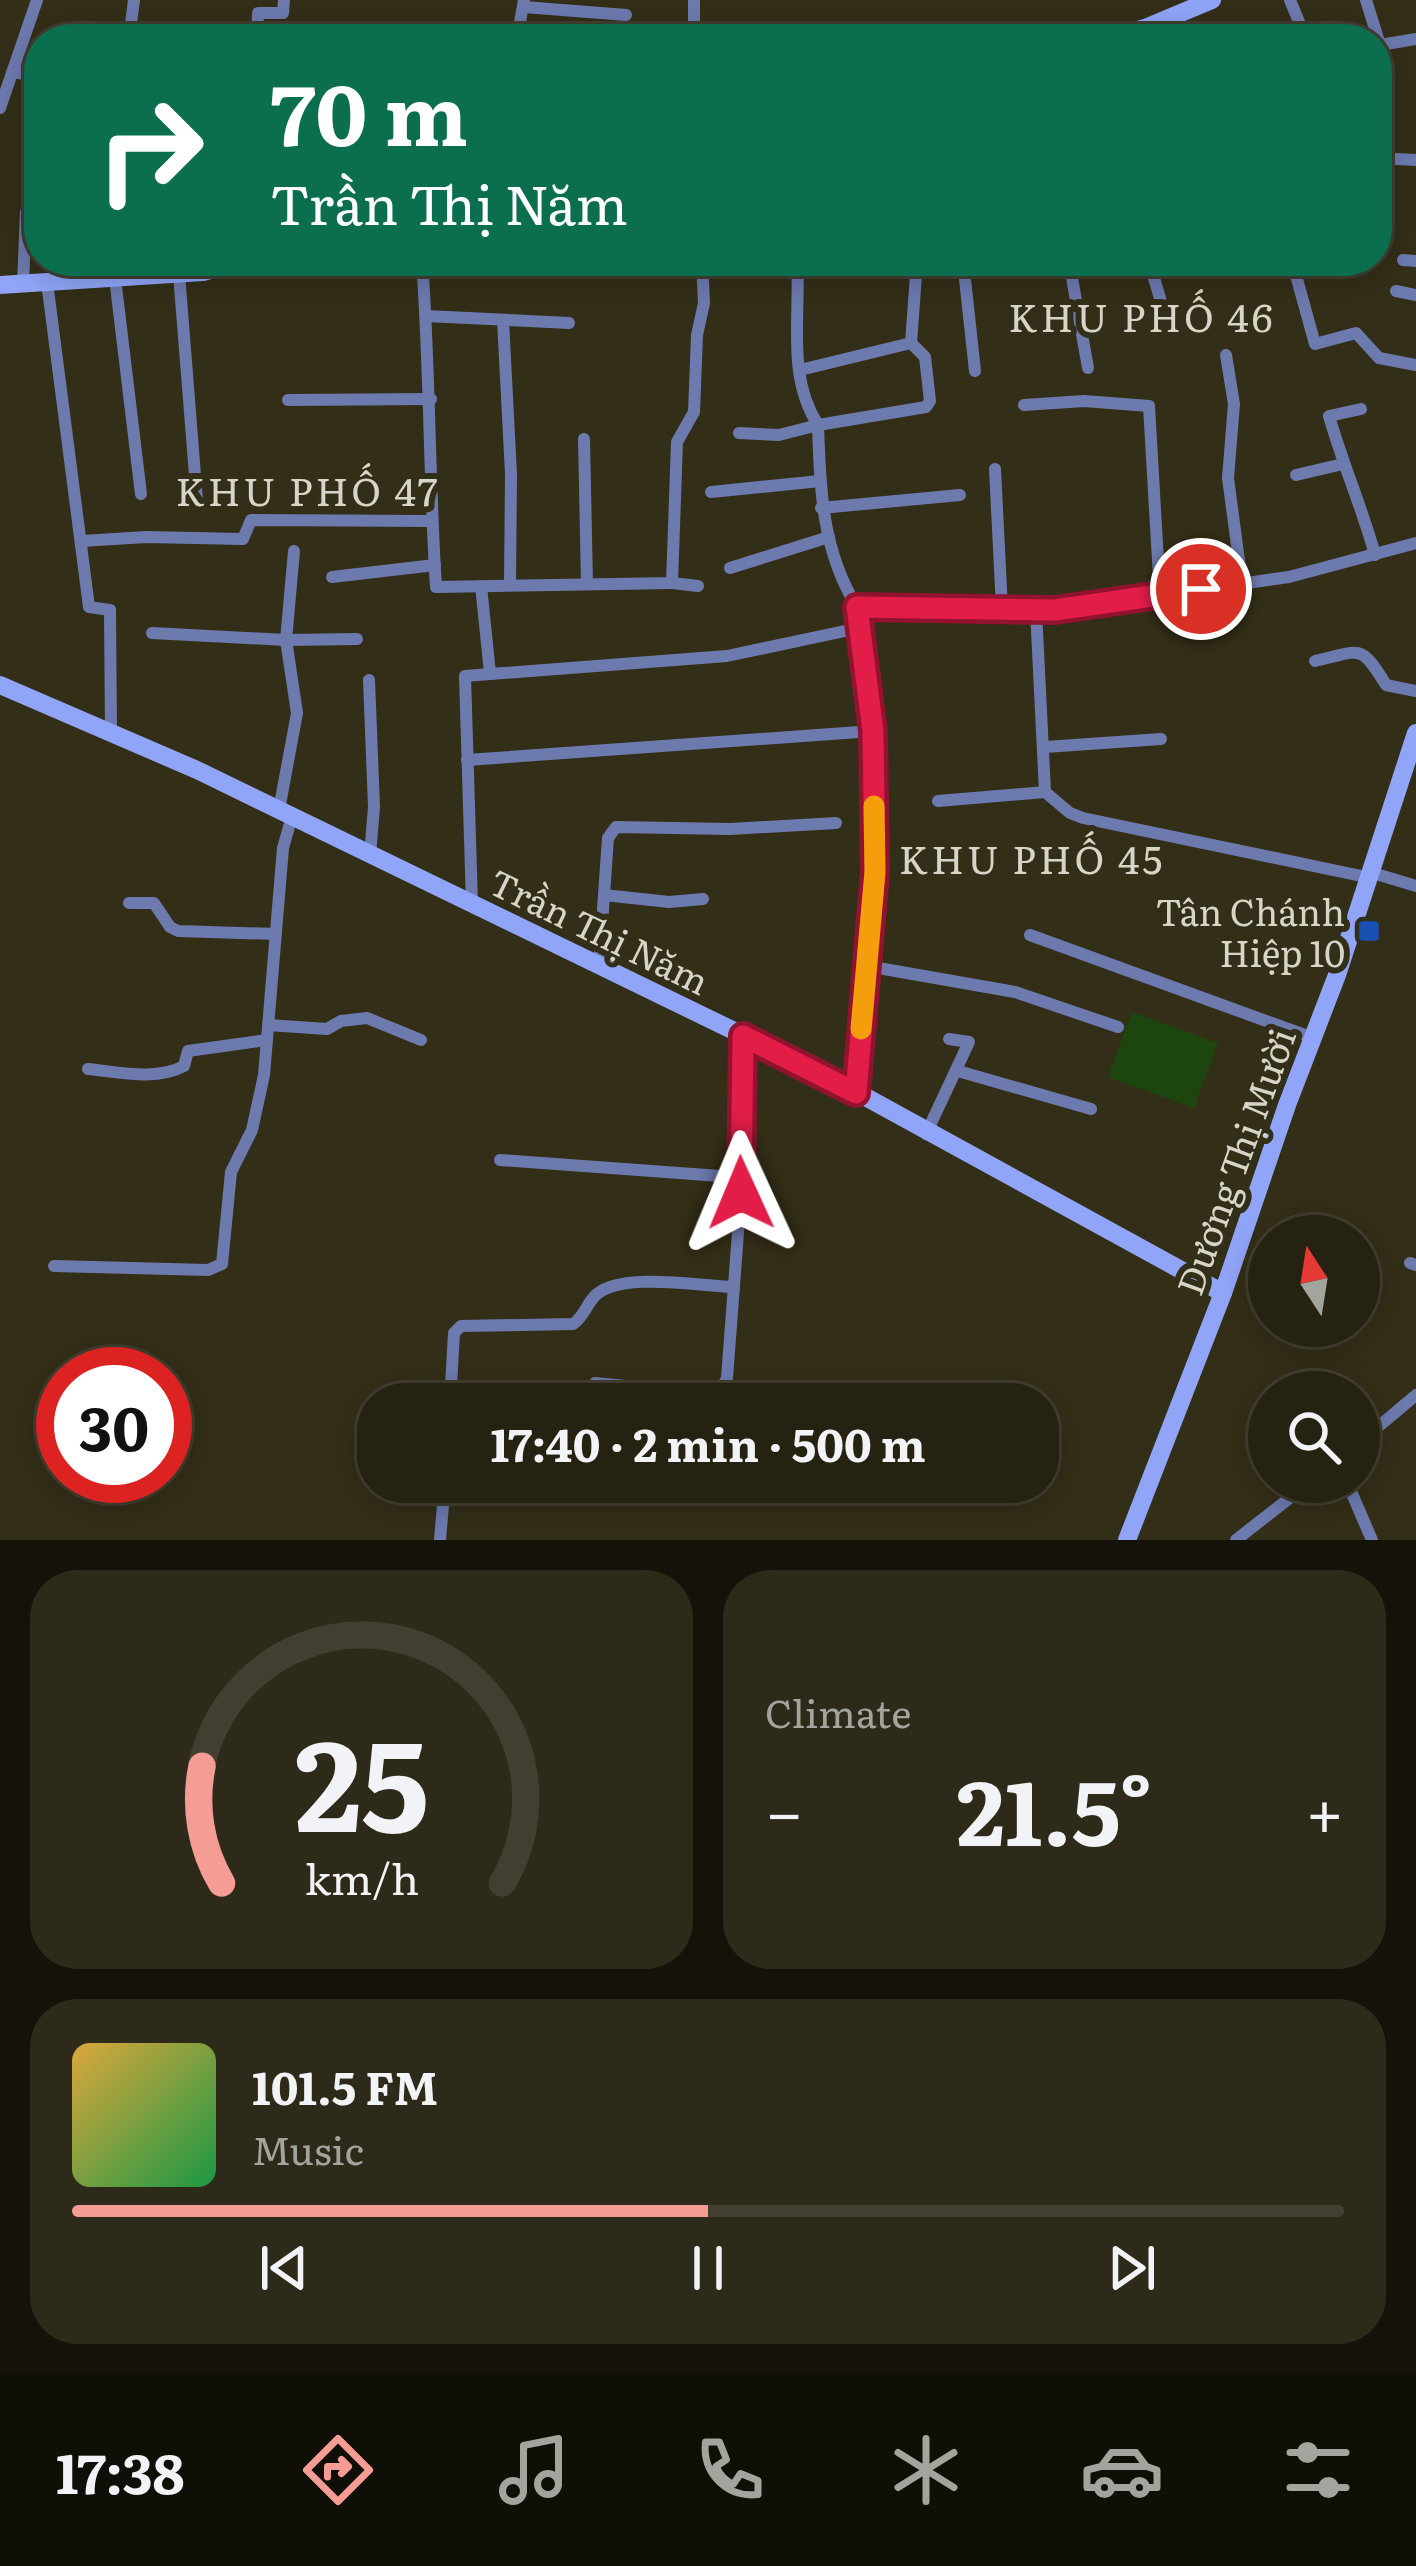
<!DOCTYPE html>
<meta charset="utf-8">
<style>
body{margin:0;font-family:Literata,serif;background:#2e2a1a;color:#f1f3f6;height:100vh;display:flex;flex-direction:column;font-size:45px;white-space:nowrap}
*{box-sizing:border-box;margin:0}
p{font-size:39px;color:#a4a49f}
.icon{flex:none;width:66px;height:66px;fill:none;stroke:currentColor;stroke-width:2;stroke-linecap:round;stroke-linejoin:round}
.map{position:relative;height:1540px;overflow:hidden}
.details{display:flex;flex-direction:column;gap:30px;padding:30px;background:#151309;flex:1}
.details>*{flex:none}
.top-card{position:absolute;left:24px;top:24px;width:1368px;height:252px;border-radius:48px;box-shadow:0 6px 30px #0003,0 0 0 3px #423f31;background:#0b6e4f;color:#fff;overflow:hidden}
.needle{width:78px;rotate:348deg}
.fabs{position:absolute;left:1248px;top:1215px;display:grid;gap:24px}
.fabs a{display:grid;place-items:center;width:132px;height:132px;border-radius:50%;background:#262211;box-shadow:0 6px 30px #0003,0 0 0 3px #423f31;font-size:60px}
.speed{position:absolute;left:36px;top:1347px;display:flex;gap:24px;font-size:60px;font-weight:700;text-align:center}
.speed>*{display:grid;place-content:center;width:156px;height:156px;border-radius:50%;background:#262211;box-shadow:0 6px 30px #0003,0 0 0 3px #423f31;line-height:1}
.speed .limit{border:18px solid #d22;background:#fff;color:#111}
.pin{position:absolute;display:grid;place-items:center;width:102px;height:102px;color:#fff;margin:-51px;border:6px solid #fff;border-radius:50%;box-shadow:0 3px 12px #0007}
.me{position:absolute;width:132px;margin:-66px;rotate:359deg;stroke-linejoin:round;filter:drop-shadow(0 0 9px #0008)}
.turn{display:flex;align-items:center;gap:42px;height:252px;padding:0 48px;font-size:54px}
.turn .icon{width:156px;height:156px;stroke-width:2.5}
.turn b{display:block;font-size:84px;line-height:102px}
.big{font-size:90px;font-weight:700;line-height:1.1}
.details .card{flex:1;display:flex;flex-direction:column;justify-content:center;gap:18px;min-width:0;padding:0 42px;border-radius:48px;background:#2e2a1a}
.details .dial{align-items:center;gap:0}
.dial svg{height:312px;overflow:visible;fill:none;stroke:#423f31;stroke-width:7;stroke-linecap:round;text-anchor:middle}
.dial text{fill:#f1f3f6;stroke:none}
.song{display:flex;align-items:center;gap:36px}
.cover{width:144px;height:144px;border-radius:18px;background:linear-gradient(135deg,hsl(40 70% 55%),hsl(140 70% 35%))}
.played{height:12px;border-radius:6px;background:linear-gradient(90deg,#f59c95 50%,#423f31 50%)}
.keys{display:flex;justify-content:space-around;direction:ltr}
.heat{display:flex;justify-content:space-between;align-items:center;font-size:66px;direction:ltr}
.details .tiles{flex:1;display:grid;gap:30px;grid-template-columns:1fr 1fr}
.card:last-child{grid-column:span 2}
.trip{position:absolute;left:357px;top:1383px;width:702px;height:120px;border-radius:48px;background:#262211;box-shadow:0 6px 30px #0003,0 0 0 3px #423f31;font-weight:700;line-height:120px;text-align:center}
.tab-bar{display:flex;height:192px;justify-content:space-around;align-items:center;background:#0f0e07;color:#a4a49f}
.tab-bar .icon{width:84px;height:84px}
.tab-bar .on{color:#f59c95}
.tab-bar b{font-size:54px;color:#f1f3f6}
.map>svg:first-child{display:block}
.garden{fill:#1c460e}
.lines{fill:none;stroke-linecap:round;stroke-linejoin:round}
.street{stroke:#6d7aae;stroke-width:12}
.secondary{stroke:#90a5f8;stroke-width:18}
.route-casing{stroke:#92132f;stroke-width:30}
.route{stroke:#e11d48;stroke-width:21}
.slow{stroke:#f59e0b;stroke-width:21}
.transit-dot{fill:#1a4fb4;stroke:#332e17;stroke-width:4.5}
.labels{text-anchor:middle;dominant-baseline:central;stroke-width:12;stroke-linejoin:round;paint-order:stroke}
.poi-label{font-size:36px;fill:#d7d5c7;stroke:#332e17;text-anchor:end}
.street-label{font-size:36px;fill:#d7d5c7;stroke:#332e17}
.neighbourhood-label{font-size:39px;letter-spacing:3px;fill:#d7d5c7;stroke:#332e17}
</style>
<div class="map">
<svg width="1416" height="1540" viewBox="0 0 1416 1540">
<rect width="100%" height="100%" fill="#332e17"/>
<polygon class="garden" points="1132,1012 1218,1043 1194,1108 1108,1077"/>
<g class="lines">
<g class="street">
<polyline points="694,0 694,39"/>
<polyline points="1290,0 1306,39"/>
<polyline points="1366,0 1380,45 1416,39"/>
<polyline points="524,7 626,15"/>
<polyline points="1174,16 1180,39"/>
<polyline points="129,39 134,0"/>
<polyline points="257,39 258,13 283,13 284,0"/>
<polyline points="517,39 524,0"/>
<polyline points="12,72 39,76"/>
<polyline points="0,108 37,0"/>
<polyline points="1377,158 1416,160"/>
<polyline points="1377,237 1386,235"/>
<polyline points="1403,260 1416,261"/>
<path d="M422,261c8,109 7,218 14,326l236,-4 5,-141 17,-30 3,-77 7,-32 -2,-42"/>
<polyline points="963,261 975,371"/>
<polyline points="1069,261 1088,368"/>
<polyline points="1149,261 1162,305"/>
<polyline points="1292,261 1315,344 1356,333 1379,358 1416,365"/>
<polyline points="179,274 197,500"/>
<polyline points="115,278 141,494"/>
<polyline points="92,279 95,261"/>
<polyline points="47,282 89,607 110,610 111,733"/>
<polyline points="23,284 26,212"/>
<polyline points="1396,291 1416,295"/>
<polyline points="426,316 569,323"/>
<polyline points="503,320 511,474 510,585"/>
<polyline points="1226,355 1234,404 1228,478 1242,583"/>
<polyline points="800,370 911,343 917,261"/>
<polyline points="288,400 431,399"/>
<polyline points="1024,405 1084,401 1149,406 1160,595"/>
<path d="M1361,409l-32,7c14,49 33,91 46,139"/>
<path d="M739,433l40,2 39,-10c-32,-50 -17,-109 -21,-164"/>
<polyline points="584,439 587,584"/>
<polyline points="995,469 1002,609"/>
<polyline points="1296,475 1343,464"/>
<polyline points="711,492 820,481"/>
<polyline points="821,508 960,495"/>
<polyline points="82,541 146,537 243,539 251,520 431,521"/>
<polyline points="294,551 286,640 357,639"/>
<polyline points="730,568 829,537"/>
<polyline points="332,577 435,565"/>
<polyline points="672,583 698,586"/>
<polyline points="481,586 490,673"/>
<path d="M857,607c-35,-56 -37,-118 -39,-182l108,-18 4,-6 -5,-44 -14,-14"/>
<polyline points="152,633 286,640 297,713 279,810"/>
<path d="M1315,661c46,-10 45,-19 71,24l30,6"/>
<polyline points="369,680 374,807 370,855"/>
<polyline points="1045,747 1161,739"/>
<polyline points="467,760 873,731"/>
<polyline points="1045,792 1070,813 1083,818 1371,878"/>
<polyline points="938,801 1045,792 1036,610"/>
<polyline points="1373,873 1416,886"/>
<polyline points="604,895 669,902 703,899"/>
<polyline points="129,903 154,903 170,927 178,931 276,934"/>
<polyline points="472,904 465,676 727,656 859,628 857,607 1055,610 1289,577 1416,543"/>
<polyline points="1030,935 1313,1038"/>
<polyline points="599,966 608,838 616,827 730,829 836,823"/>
<polyline points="867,966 1015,992 1118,1027"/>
<polyline points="268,1025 327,1029 341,1021 367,1018 421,1040"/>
<path d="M88,1069c31,3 68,12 96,-3l4,-15 79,-11"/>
<polyline points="958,1071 1091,1109"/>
<polyline points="856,1093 875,871 873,731 859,628"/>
<polyline points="926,1134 969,1042 949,1039"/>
<polyline points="500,1160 720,1176 741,1172"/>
<polyline points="1410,1263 1416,1265"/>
<polyline points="54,1266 208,1270 222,1264 231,1172 252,1130 264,1075 283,848 292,816"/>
<polyline points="595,1383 718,1395 727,1378 741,1193 743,1036"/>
<path d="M450,1404l4,-71 7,-7 112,-2c12,-8 14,-22 24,-30 26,-22 103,-8 137,-7"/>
<polyline points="1359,1443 1416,1395"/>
<polyline points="363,1452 378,1456"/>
<polyline points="1347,1482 1372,1540"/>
<polyline points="440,1540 445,1482"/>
<polyline points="1236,1540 1310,1482"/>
</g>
<g class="secondary">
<polyline points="1104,39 1145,28 1212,0"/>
<polyline points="0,285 203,272 240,261"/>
<polyline points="0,685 197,770 831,1078 1223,1293"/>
<polyline points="1127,1540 1223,1293 1287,1105 1337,975 1416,733"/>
</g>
</g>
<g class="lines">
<defs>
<polyline id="route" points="741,1193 743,1036 856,1093 875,872 873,731 857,607 1055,610 1201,589"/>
</defs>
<use href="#route" class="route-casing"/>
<use href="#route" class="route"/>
<polyline class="slow" points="861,1029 875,872 874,806"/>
</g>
<rect class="transit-dot" x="1357" y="919" width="24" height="24" rx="6"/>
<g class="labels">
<g class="poi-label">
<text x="1345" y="910">Tân Chánh<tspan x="1345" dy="41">Hiệp 10</tspan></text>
</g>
<g class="street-label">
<text transform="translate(600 930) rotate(26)">Trần Thị Năm</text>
<text transform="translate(1234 1161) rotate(-70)">Dương Thị Mười</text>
</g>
<g class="neighbourhood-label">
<text x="1142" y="315">KHU PHỐ 46</text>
<text x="308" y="489">KHU PHỐ 47</text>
<text x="1032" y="857">KHU PHỐ 45</text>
</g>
</g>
</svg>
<div class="fabs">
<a><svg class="needle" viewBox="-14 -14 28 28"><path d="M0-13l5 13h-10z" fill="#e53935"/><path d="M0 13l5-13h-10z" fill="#a4a49f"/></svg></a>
<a><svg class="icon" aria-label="search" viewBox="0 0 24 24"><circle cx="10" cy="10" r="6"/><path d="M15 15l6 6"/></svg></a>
</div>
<div class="speed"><div class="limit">30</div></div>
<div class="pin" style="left:1201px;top:589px;background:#d93025"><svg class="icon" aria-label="arrive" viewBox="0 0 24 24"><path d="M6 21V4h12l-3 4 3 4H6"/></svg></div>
<svg class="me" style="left:741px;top:1193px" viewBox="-20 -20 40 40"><path d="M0-17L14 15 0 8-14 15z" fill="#e11d48" stroke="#fff" stroke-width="4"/></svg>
<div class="trip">17:40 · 2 min · 500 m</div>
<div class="top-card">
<div class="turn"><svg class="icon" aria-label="right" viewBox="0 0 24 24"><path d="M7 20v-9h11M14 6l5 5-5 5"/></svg><div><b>70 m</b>Trần Thị Năm</div></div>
</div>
</div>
<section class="details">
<div class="tiles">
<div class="card dial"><svg viewBox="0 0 100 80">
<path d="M14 69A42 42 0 1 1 86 69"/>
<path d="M14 69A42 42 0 0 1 9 39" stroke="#f59c95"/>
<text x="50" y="56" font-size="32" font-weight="700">25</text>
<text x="50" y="72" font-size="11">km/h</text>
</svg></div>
<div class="card"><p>Climate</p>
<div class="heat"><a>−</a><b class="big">21.5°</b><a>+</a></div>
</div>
<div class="card">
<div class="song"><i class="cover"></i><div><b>101.5 FM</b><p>Music</p></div></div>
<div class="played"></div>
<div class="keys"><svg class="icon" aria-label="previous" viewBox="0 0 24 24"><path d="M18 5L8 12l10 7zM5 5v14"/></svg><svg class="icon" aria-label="pause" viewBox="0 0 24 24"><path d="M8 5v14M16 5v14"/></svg><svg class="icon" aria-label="next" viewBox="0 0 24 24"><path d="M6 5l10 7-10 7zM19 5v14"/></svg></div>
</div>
</div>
</section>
<nav class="tab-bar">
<b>17:38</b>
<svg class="icon on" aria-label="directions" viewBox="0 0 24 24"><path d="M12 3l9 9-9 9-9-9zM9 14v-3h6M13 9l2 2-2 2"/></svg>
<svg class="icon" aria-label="music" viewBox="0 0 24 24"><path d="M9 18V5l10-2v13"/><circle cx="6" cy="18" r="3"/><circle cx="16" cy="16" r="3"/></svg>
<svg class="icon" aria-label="phone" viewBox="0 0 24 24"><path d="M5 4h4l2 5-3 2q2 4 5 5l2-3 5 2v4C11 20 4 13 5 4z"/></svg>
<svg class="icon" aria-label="climate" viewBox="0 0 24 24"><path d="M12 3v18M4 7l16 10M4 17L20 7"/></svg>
<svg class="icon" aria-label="car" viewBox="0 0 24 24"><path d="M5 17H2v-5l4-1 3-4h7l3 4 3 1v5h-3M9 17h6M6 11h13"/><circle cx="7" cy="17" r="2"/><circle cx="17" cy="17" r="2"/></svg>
<svg class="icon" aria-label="filters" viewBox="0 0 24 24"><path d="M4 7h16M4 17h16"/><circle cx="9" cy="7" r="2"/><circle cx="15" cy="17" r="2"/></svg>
</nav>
